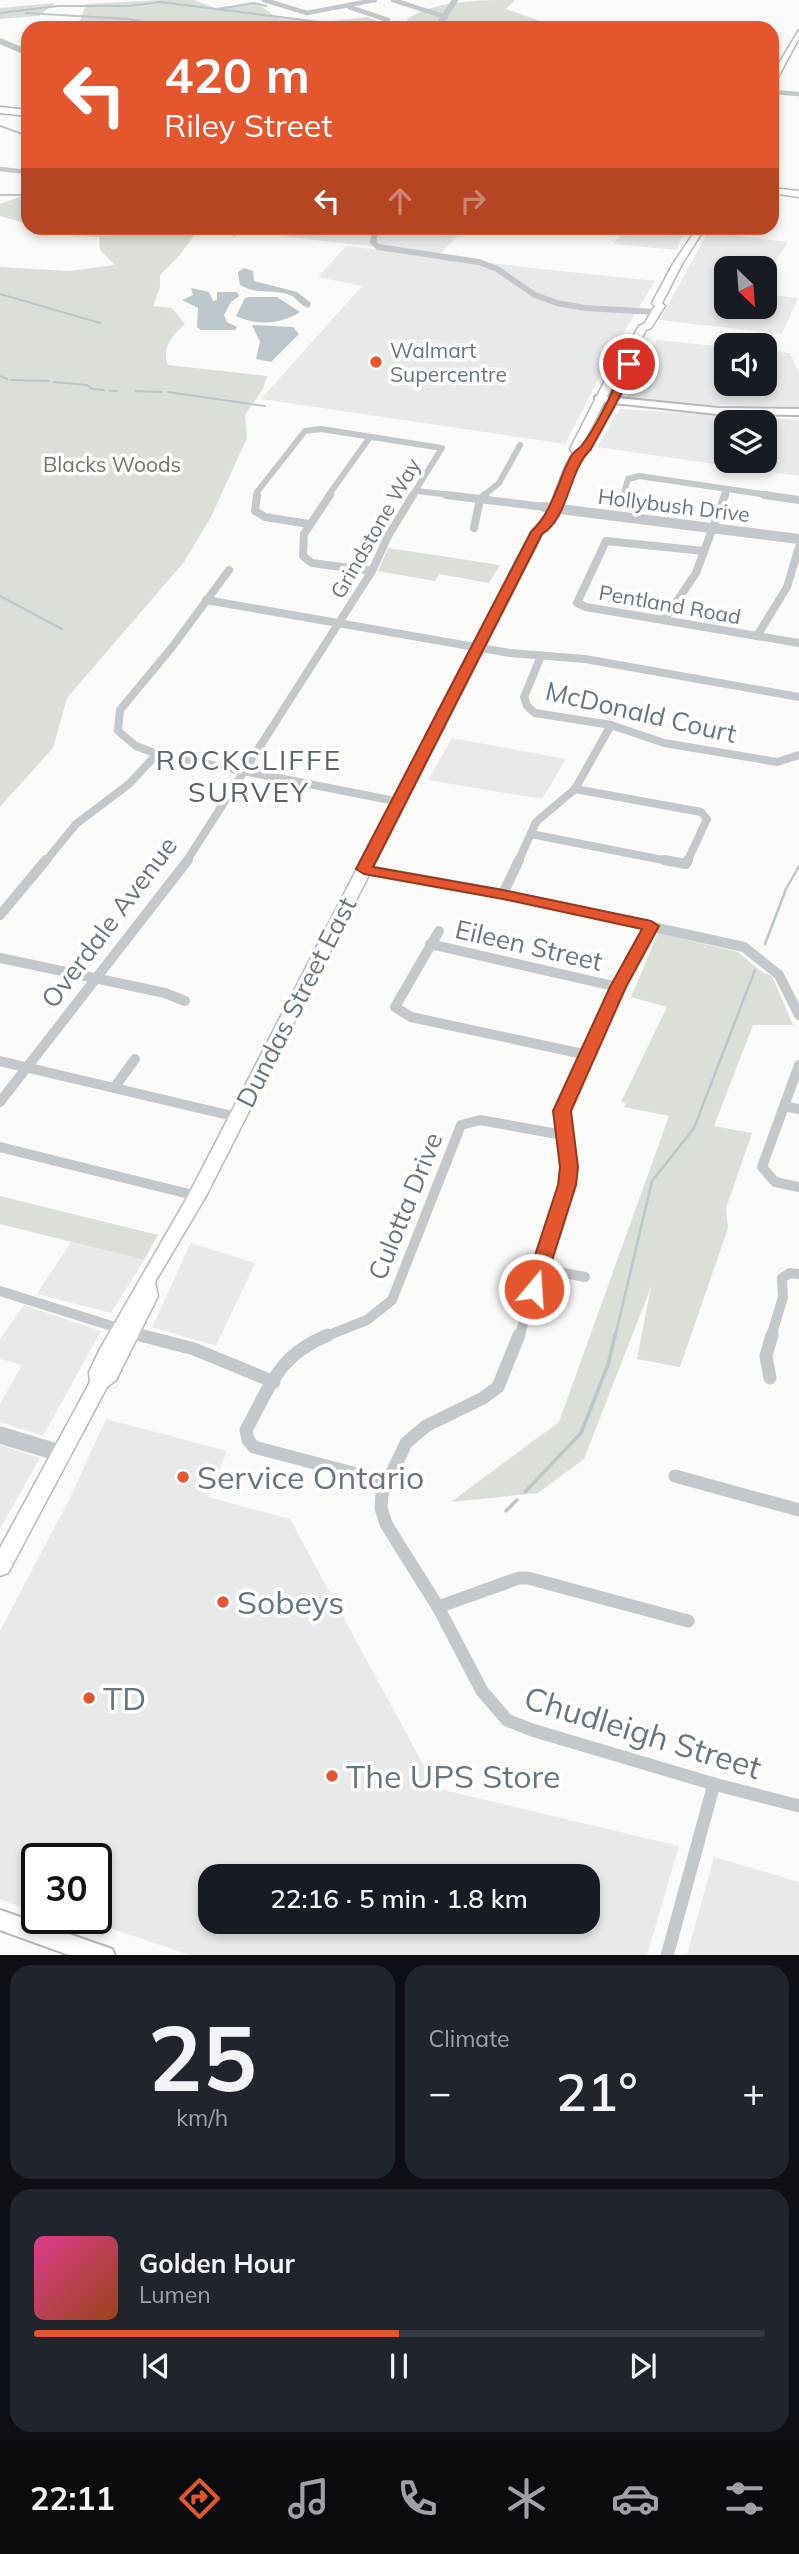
<!DOCTYPE html>
<meta charset="utf-8">
<style>
body{margin:0;font-family:Mulish,sans-serif;background:#20242c;color:#f1f3f6;height:100vh;display:flex;flex-direction:column;font-size:26px;white-space:nowrap}
*{box-sizing:border-box;margin:0}
p{font-size:23px;color:#9ea1a6}
.icon{flex:none;width:38px;height:38px;fill:none;stroke:currentColor;stroke-width:2;stroke-linecap:round;stroke-linejoin:round}
.map{position:relative;height:1955px;overflow:hidden}
.drawer{display:flex;flex-direction:column;gap:10px;padding:10px;background:#0d0f14;flex:1}
.drawer>*{flex:none}
.hud{position:absolute;left:21px;top:21px;width:758px;height:214px;border-radius:21px;box-shadow:0 4px 10px #0003;background:#e4572e;color:#fff;overflow:hidden}
.needle{width:46px;rotate:155deg}
.controls{position:absolute;left:714px;top:256px;display:grid;gap:14px}
.controls a{display:grid;place-items:center;width:63px;height:63px;border-radius:14px;background:#171b24;box-shadow:0 4px 10px #0003;font-size:35px}
.speed{position:absolute;left:21px;top:1843px;display:flex;gap:14px;font-size:35px;font-weight:700;text-align:center}
.speed>*{display:grid;place-content:center;width:91px;height:91px;border-radius:50%;background:#171b24;box-shadow:0 4px 10px #0003;line-height:1}
.speed .limit{border:4px solid #111;border-radius:10px;background:#fff;color:#111}
.pin{position:absolute;display:grid;place-items:center;width:60px;height:60px;color:#fff;margin:-30px;border:4px solid #fff;border-radius:50%;box-shadow:0 2px 7px #0007}
.me{position:absolute;width:77px;margin:-38px;rotate:18deg;stroke-linejoin:round;filter:drop-shadow(0 0 5px #0008)}
.turn{display:flex;align-items:center;gap:24px;height:147px;padding:0 28px;font-size:32px}
.turn .icon{width:91px;height:91px;stroke-width:2.5}
.turn b{display:block;font-size:49px;line-height:60px}
.lanes{display:flex;align-items:center;height:66px;padding:0 28px;background:#0003;justify-content:center;gap:35px;direction:ltr}
.lanes .off{opacity:.35}
.big{font-size:52px;font-weight:600;line-height:1.1}
.drawer .tile{flex:1;display:flex;flex-direction:column;justify-content:center;gap:10px;min-width:0;padding:0 24px;border-radius:21px;background:#20242c}
.drawer .dial{align-items:center;gap:0}
.dial b{font-size:91px;line-height:1}
.song{display:flex;align-items:center;gap:21px}
.cover{width:84px;height:84px;border-radius:10px;background:linear-gradient(135deg,hsl(330 70% 55%),hsl(20 70% 35%))}
.played{height:7px;border-radius:4px;background:linear-gradient(90deg,#e4572e 50%,#363941 50%)}
.keys{display:flex;justify-content:space-around;direction:ltr}
.heat{display:flex;justify-content:space-between;align-items:center;font-size:38px;direction:ltr}
.drawer .tiles{flex:1;display:grid;gap:10px;grid-template-columns:1fr 1fr}
.tile:last-child{grid-column:span 2}
.trip{position:absolute;left:198px;top:1864px;width:402px;height:70px;border-radius:21px;background:#171b24;box-shadow:0 4px 10px #0003;font-weight:600;line-height:70px;text-align:center}
.dock{display:flex;height:112px;justify-content:space-around;align-items:center;background:#090b0e;color:#9ea1a6}
.dock .icon{width:49px;height:49px}
.dock .selected{color:#e4572e}
.dock b{font-size:32px;color:#f1f3f6}
.map>svg:first-child{display:block}
.built{fill:#e8e9e9;fill-rule:evenodd}
.green{fill:#dadfd7}
.water{fill:#bbc7cb}
.lines{fill:none;stroke-linecap:round;stroke-linejoin:round}
.stream-far2{stroke:#bbc7cb;stroke-width:2}
.stream-far1{stroke:#bbc7cb;stroke-width:2.5}
.stream{stroke:#bbc7cb;stroke-width:3.5}
.secondary-casing{stroke:#b3babf;stroke-width:4}
.primary-casing{stroke:#b5babe;stroke-width:3}
.trunk-casing{stroke:#b4b9bd;stroke-width:3}
.motorway-casing{stroke:#b4b9bd;stroke-width:3}
.minor-far4{stroke:#c3c8cc;stroke-width:4.5}
.minor-far3{stroke:#c3c8cc;stroke-width:6}
.minor-far2{stroke:#c3c8cc;stroke-width:8}
.minor-far1{stroke:#c3c8cc;stroke-width:10}
.minor{stroke:#c3c8cc;stroke-width:13}
.tertiary-far2{stroke:#c3c8cc;stroke-width:6}
.tertiary-far1{stroke:#c3c8cc;stroke-width:10}
.tertiary{stroke:#c3c8cc;stroke-width:17}
.secondary{fill:#fff;fill-rule:evenodd}
.primary{fill:#fff;fill-rule:evenodd}
.trunk{fill:#fff;fill-rule:evenodd}
.motorway{fill:#fff;fill-rule:evenodd}
.route{fill:#e4572e;stroke:#94391e;stroke-width:2}
.poi-dot{fill:#e4572e;stroke:#fff;stroke-width:2.5}
.labels{text-anchor:middle;dominant-baseline:central;stroke-width:7;stroke-linejoin:round;paint-order:stroke}
.far-poi-label{font-size:21px;fill:#657683;stroke:#fff;text-anchor:start}
.far-park-label{font-size:21px;fill:#687a64;stroke:#fff}
.far-street-label{font-size:21px;fill:#657683;stroke:#fff}
.street-label{font-size:26px;fill:#657683;stroke:#fff}
.neighbourhood-label{font-size:28px;letter-spacing:2px;fill:#57646e;stroke:#fff}
.near-poi-label{font-size:32px;fill:#657683;stroke:#fff;text-anchor:start}
.near-street-label{font-size:32px;fill:#657683;stroke:#fff}
</style>
<div class="map">
<svg width="799" height="1956" viewBox="0 0 799 1956">
<rect width="100%" height="100%" fill="#fafaf8"/>
<g class="built">
<polygon points="275,228 466,228 440,254 288,237"/>
<polygon points="627,228 685,228 677,250 613,244"/>
<polygon points="708,232 788,242 765,277 765,268 726,268 726,306 765,306 765,294 798,298 782,334 660,320"/>
<polygon points="346,246 542,269 655,281 616,345 565,444 261,399 362,286 318,277"/>
<polygon points="657,340 726,347 726,383 765,383 765,351 790,353 799,373 799,407 703,405 627,398"/>
<path d="M620,409l179,11v56l-202,-29zM726,422h39v38h-39z"/>
<polygon points="452,738 566,759 542,799 428,780"/>
<polygon points="71,1242 144,1260 111,1313 37,1294"/>
<polygon points="191,1243 255,1263 216,1346 152,1327"/>
<polygon points="24,1305 101,1331 43,1436 0,1422 0,1404 22,1365 0,1359 0,1339"/>
<path d="M106,1419l121,32 -19,46 82,22 146,269 243,58 -32,109h-457l-110,-37h16v-60h-59v55l-37,-14v-268l70,-133zM588,1876v46h-378v-46z"/>
<polygon points="0,1445 40,1458 0,1529"/>
<polygon points="714,1857 799,1882 799,1955 687,1955"/>
</g>
<g class="green">
<path d="M161,0h33l21,8 41,-5 24,16 42,3 46,-5 16,8 25,-2 -2,-4c29,-19 73,-19 108,-19l-9,9 54,19h-472l-8,-7 6,-17z"/>
<polygon points="55,3 39,16 0,19 0,8"/>
<polygon points="28,194 28,224 0,216 0,204"/>
<path d="M38,228h162l-22,29 -18,18v12l-7,19 19,2 13,16c-12,11 -24,23 -17,41l99,11 -4,13 -18,26 2,23 -36,79 -27,45 -117,136 -14,50 -53,59v-540l69,4 46,-6 -15,-15 -1,-13 -50,-4z"/>
<polygon points="388,548 500,565 489,583 439,574 435,581 378,571"/>
<polygon points="658,933 738,952 762,972 772,976 793,1025 753,1025 714,1126 752,1133 726,1208 728,1228 680,1367 637,1359 651,1287 584,1459 538,1493 451,1502 559,1422 669,1116 624,1107 626,1103 621,1102 667,1007 631,997"/>
<polygon points="0,1196 158,1235 144,1260 0,1224"/>
</g>
<g class="water">
<path d="M244,268l9,3 1,10 43,11 14,11 -2,5c-10,-2 -11,-10 -19,-13 -16,-6 -34,0 -50,-10l-2,-13z"/>
<polygon points="191,288 209,292 213,301 217,300 217,292 237,292 239,296 231,302 224,315 227,322 237,327 235,330 201,330 197,327 198,308 182,300 193,295"/>
<path d="M249,297h28l23,15c-18,12 -44,14 -64,4l9,-18z"/>
<polygon points="252,325 293,327 299,334 271,362 256,359 260,342"/>
</g>
<g class="lines">
<g class="stream-far2">
<polyline points="218,9 254,3 266,6"/>
<polyline points="0,13 58,6 129,6 160,2 359,27"/>
<polyline points="26,13 129,19 168,28"/>
<polyline points="0,126 28,136"/>
<polyline points="0,195 28,195"/>
<polyline points="0,294 100,323"/>
<polyline points="0,376 7,379"/>
<polyline points="11,380 49,381"/>
<polyline points="54,382 87,385 92,389 104,390"/>
<polyline points="110,391 117,391"/>
<polyline points="135,391 162,392"/>
<polyline points="168,392 265,406"/>
<polyline points="0,596 62,629"/>
</g>
<g class="stream-far1">
<polyline points="765,944 786,889 799,866"/>
<polyline points="615,1337 652,1181 694,1128 755,970"/>
</g>
<g class="stream">
<polyline points="525,1492 581,1433 608,1365 615,1335"/>
<polyline points="506,1511 517,1500"/>
</g>
<defs>
<g id="secondary">
<polygon points="598,396 718,408 799,409 799,415 718,414 595,401 595,397"/>
<polygon points="0,1910 112,1949 115,1956 72,1956 0,1930"/>
</g>
<g id="primary">
<polygon points="799,30 799,38 776,81 772,83 772,75"/>
<path d="M697,228h8l-23,36 -20,39 3,3 -14,22 -5,2 -10,19 4,4 -20,44 -30,52 -14,18 -17,47 -17,20 -336,662 -51,86 3,14 -42,84 -9,7 -99,186 -8,3v-28l90,-166 -1,-10 11,-23 88,-153 343,-664 16,-18 18,-47 8,-13 -3,-5 50,-98 7,-4 12,-21 5,-2 11,-18 -3,-3 21,-39zM629,353l-19,44 -24,41z"/>
</g>
<polygon id="trunk" points="772,188 799,191 799,197 772,193"/>
<polygon id="motorway" points="0,107 28,110 28,116 0,113"/>
</defs>
<use href="#secondary" class="secondary-casing"/>
<use href="#primary" class="primary-casing"/>
<use href="#trunk" class="trunk-casing"/>
<use href="#motorway" class="motorway-casing"/>
<g class="minor-far4">
<polyline points="264,0 307,13 375,0"/>
<polyline points="393,0 446,17"/>
<polyline points="349,7 388,20"/>
<polyline points="772,92 799,94"/>
<polyline points="0,169 28,172"/>
</g>
<g class="minor-far3">
<polyline points="376,228 373,242 378,247 479,262 497,269 535,295 557,303 585,308 656,312"/>
<polyline points="234,233 238,228"/>
<polyline points="417,491 460,496"/>
<polyline points="257,496 257,492 305,431 321,429 442,448 412,496"/>
<polyline points="328,496 370,437"/>
<polyline points="483,496 499,483 520,445"/>
<polyline points="623,496 628,479 639,476 775,496"/>
<polyline points="725,496 727,490"/>
</g>
<g class="minor-far2">
<polyline points="257,495 255,511 265,517 309,524"/>
<polyline points="330,495 304,534 303,556 312,563 372,571"/>
<polyline points="446,495 544,507"/>
<polyline points="624,495 627,504"/>
<polyline points="764,495 799,500"/>
<polyline points="480,499 485,495"/>
<polyline points="474,528 480,499"/>
<polyline points="704,551 606,541 577,603 586,607 799,643"/>
<polyline points="229,570 173,646 120,710 118,731 136,746 157,754 400,802"/>
<polyline points="206,600 510,653 585,659 799,697"/>
<polyline points="664,620 696,573 725,495"/>
<polyline points="757,636 787,587 799,547"/>
<polyline points="541,656 524,697 527,706 535,713 611,725 664,743 777,762 799,755"/>
<polyline points="575,789 701,812 707,819 687,862"/>
<polyline points="531,834 673,862"/>
<polyline points="45,862 76,824 129,784 157,754"/>
<polyline points="186,862 372,571 388,536 413,495"/>
<polyline points="518,862 536,822 575,789 611,725"/>
</g>
<g class="minor-far1">
<polyline points="664,860 686,864 688,860"/>
<polyline points="364,869 503,894 744,947 779,975 799,1015"/>
<polyline points="503,894 519,860"/>
<polyline points="0,915 46,860"/>
<polyline points="439,931 395,1007 411,1017 588,1055"/>
<polyline points="430,944 618,987"/>
<polyline points="0,958 165,993 185,1001"/>
<polyline points="0,1061 237,1117"/>
<polyline points="799,1065 762,1167 775,1182 799,1187"/>
<polyline points="114,1088 135,1059"/>
<polyline points="0,1102 188,860"/>
<polyline points="784,1106 799,1109"/>
<polyline points="0,1147 197,1196"/>
<polyline points="540,1268 585,1277"/>
<polyline points="0,1291 147,1337"/>
<polyline points="324,1337 367,1320 392,1300 461,1125 480,1120 563,1135"/>
<polyline points="519,1337 567,1185 569,1167 562,1111 618,987 651,926"/>
<polyline points="771,1337 783,1297 782,1278 790,1273 799,1274"/>
</g>
<g class="minor">
<polyline points="140,1335 194,1349 274,1382"/>
<path d="M328,1335c-51,21 -57,50 -82,95l2,10 6,7 133,35"/>
<polyline points="519,1335 498,1387 483,1398 426,1426 406,1443 382,1494 381,1508 386,1524 438,1607 482,1691 507,1720 532,1730 714,1784 799,1806"/>
<polyline points="770,1378 766,1356 772,1335"/>
<polyline points="675,1476 799,1510"/>
<polyline points="438,1607 519,1578 528,1578 688,1621"/>
<polyline points="667,1956 714,1784"/>
</g>
<g class="tertiary-far2">
<polyline points="437,28 455,0"/>
<polyline points="0,41 28,53"/>
</g>
<polyline class="tertiary-far1" points="544,507 799,539"/>
<polyline class="tertiary" points="0,1435 63,1454"/>
<use href="#secondary" class="secondary"/>
<use href="#primary" class="primary"/>
<use href="#trunk" class="trunk"/>
<use href="#motorway" class="motorway"/>
</g>
<path class="route" d="M626,362l9,2 -4,12 -40,73c-23,22 -22,69 -49,85l-169,333 130,23 148,31 8,5 -33,61 -55,124 7,56 -2,18 -33,104 -3,5h-13l-3,-5 34,-104 2,-18 -7,-56 57,-124 32,-58 -139,-30 -139,-25 -8,-5 175,-337c22,-21 26,-49 40,-76 3,-5 8,-7 11,-11 19,-25 31,-56 44,-83z"/>
<g class="poi-dot">
<circle cx="376" cy="362" r="7"/>
<circle cx="183" cy="1477" r="7"/>
<circle cx="223" cy="1602" r="7"/>
<circle cx="89" cy="1698" r="7"/>
<circle cx="332" cy="1776" r="7"/>
</g>
<g class="labels">
<g class="far-poi-label">
<text x="390" y="350">Walmart<tspan x="390" dy="24">Supercentre</tspan></text>
</g>
<g class="far-park-label">
<text x="112" y="464">Blacks Woods</text>
</g>
<g class="far-street-label">
<text transform="translate(674 505) rotate(7)">Hollybush Drive</text>
<text transform="translate(375 528) rotate(-60)">Grindstone Way</text>
<text transform="translate(670 604) rotate(10)">Pentland Road</text>
</g>
<g class="street-label">
<text transform="translate(641 712) rotate(13)">McDonald Court</text>
<text transform="translate(109 922) rotate(-53)">Overdale Avenue</text>
<text transform="translate(529 945) rotate(13)">Eileen Street</text>
<text transform="translate(296 1002) rotate(-63)">Dundas Street East</text>
<text transform="translate(405 1206) rotate(-68)">Culotta Drive</text>
</g>
<g class="neighbourhood-label">
<text x="249" y="759">ROCKCLIFFE<tspan x="249" dy="32">SURVEY</tspan></text>
</g>
<g class="near-poi-label">
<text x="197" y="1477">Service Ontario</text>
<text x="237" y="1602">Sobeys</text>
<text x="103" y="1698">TD</text>
<text x="346" y="1776">The UPS Store</text>
</g>
<g class="near-street-label">
<text transform="translate(643 1732) rotate(17)">Chudleigh Street</text>
</g>
</g>
</svg>
<div class="controls">
<a><svg class="needle" viewBox="-14 -14 28 28"><path d="M0-13l5 13h-10z" fill="#e53935"/><path d="M0 13l5-13h-10z" fill="#9ea1a6"/></svg></a>
<a><svg class="icon" aria-label="sound" viewBox="0 0 24 24"><path d="M4 9h4l5-4v14l-5-4H4zM17 9q2 3 0 6"/></svg></a>
<a><svg class="icon" aria-label="layers" viewBox="0 0 24 24"><path d="M12 4l9 5-9 5-9-5zM3 14l9 5 9-5"/></svg></a>
</div>
<div class="speed"><div class="limit">30</div></div>
<div class="pin" style="left:629px;top:364px;background:#d93025"><svg class="icon" aria-label="arrive" viewBox="0 0 24 24"><path d="M6 21V4h12l-3 4 3 4H6"/></svg></div>
<svg class="me" style="left:534px;top:1289px" viewBox="-20 -20 40 40"><circle r="17" fill="#e4572e" stroke="#fff" stroke-width="3"/><path d="M0-11L8 9 0 5-8 9z" fill="#fff"/></svg>
<div class="trip">22:16 · 5 min · 1.8 km</div>
<div class="hud">
<div class="turn"><svg class="icon" aria-label="left" viewBox="0 0 24 24"><path d="M17 20v-9H6M10 6l-5 5 5 5"/></svg><div><b>420 m</b>Riley Street</div></div>
<div class="lanes"><svg class="icon" aria-label="left" viewBox="0 0 24 24"><path d="M17 20v-9H6M10 6l-5 5 5 5"/></svg><svg class="icon off" aria-label="ahead" viewBox="0 0 24 24"><path d="M12 20V5M6 11l6-6 6 6"/></svg><svg class="icon off" aria-label="right" viewBox="0 0 24 24"><path d="M7 20v-9h11M14 6l5 5-5 5"/></svg></div>
</div>
</div>
<section class="drawer">
<div class="tiles">
<div class="tile dial"><b>25</b><p>km/h</p></div>
<div class="tile"><p>Climate</p>
<div class="heat"><a>−</a><b class="big">21°</b><a>+</a></div>
</div>
<div class="tile">
<div class="song"><i class="cover"></i><div><b>Golden Hour</b><p>Lumen</p></div></div>
<div class="played"></div>
<div class="keys"><svg class="icon" aria-label="previous" viewBox="0 0 24 24"><path d="M18 5L8 12l10 7zM5 5v14"/></svg><svg class="icon" aria-label="pause" viewBox="0 0 24 24"><path d="M8 5v14M16 5v14"/></svg><svg class="icon" aria-label="next" viewBox="0 0 24 24"><path d="M6 5l10 7-10 7zM19 5v14"/></svg></div>
</div>
</div>
</section>
<nav class="dock">
<b>22:11</b>
<svg class="icon selected" aria-label="directions" viewBox="0 0 24 24"><path d="M12 3l9 9-9 9-9-9zM9 14v-3h6M13 9l2 2-2 2"/></svg>
<svg class="icon" aria-label="music" viewBox="0 0 24 24"><path d="M9 18V5l10-2v13"/><circle cx="6" cy="18" r="3"/><circle cx="16" cy="16" r="3"/></svg>
<svg class="icon" aria-label="phone" viewBox="0 0 24 24"><path d="M5 4h4l2 5-3 2q2 4 5 5l2-3 5 2v4C11 20 4 13 5 4z"/></svg>
<svg class="icon" aria-label="climate" viewBox="0 0 24 24"><path d="M12 3v18M4 7l16 10M4 17L20 7"/></svg>
<svg class="icon" aria-label="car" viewBox="0 0 24 24"><path d="M5 17H2v-5l4-1 3-4h7l3 4 3 1v5h-3M9 17h6M6 11h13"/><circle cx="7" cy="17" r="2"/><circle cx="17" cy="17" r="2"/></svg>
<svg class="icon" aria-label="filters" viewBox="0 0 24 24"><path d="M4 7h16M4 17h16"/><circle cx="9" cy="7" r="2"/><circle cx="15" cy="17" r="2"/></svg>
</nav>
